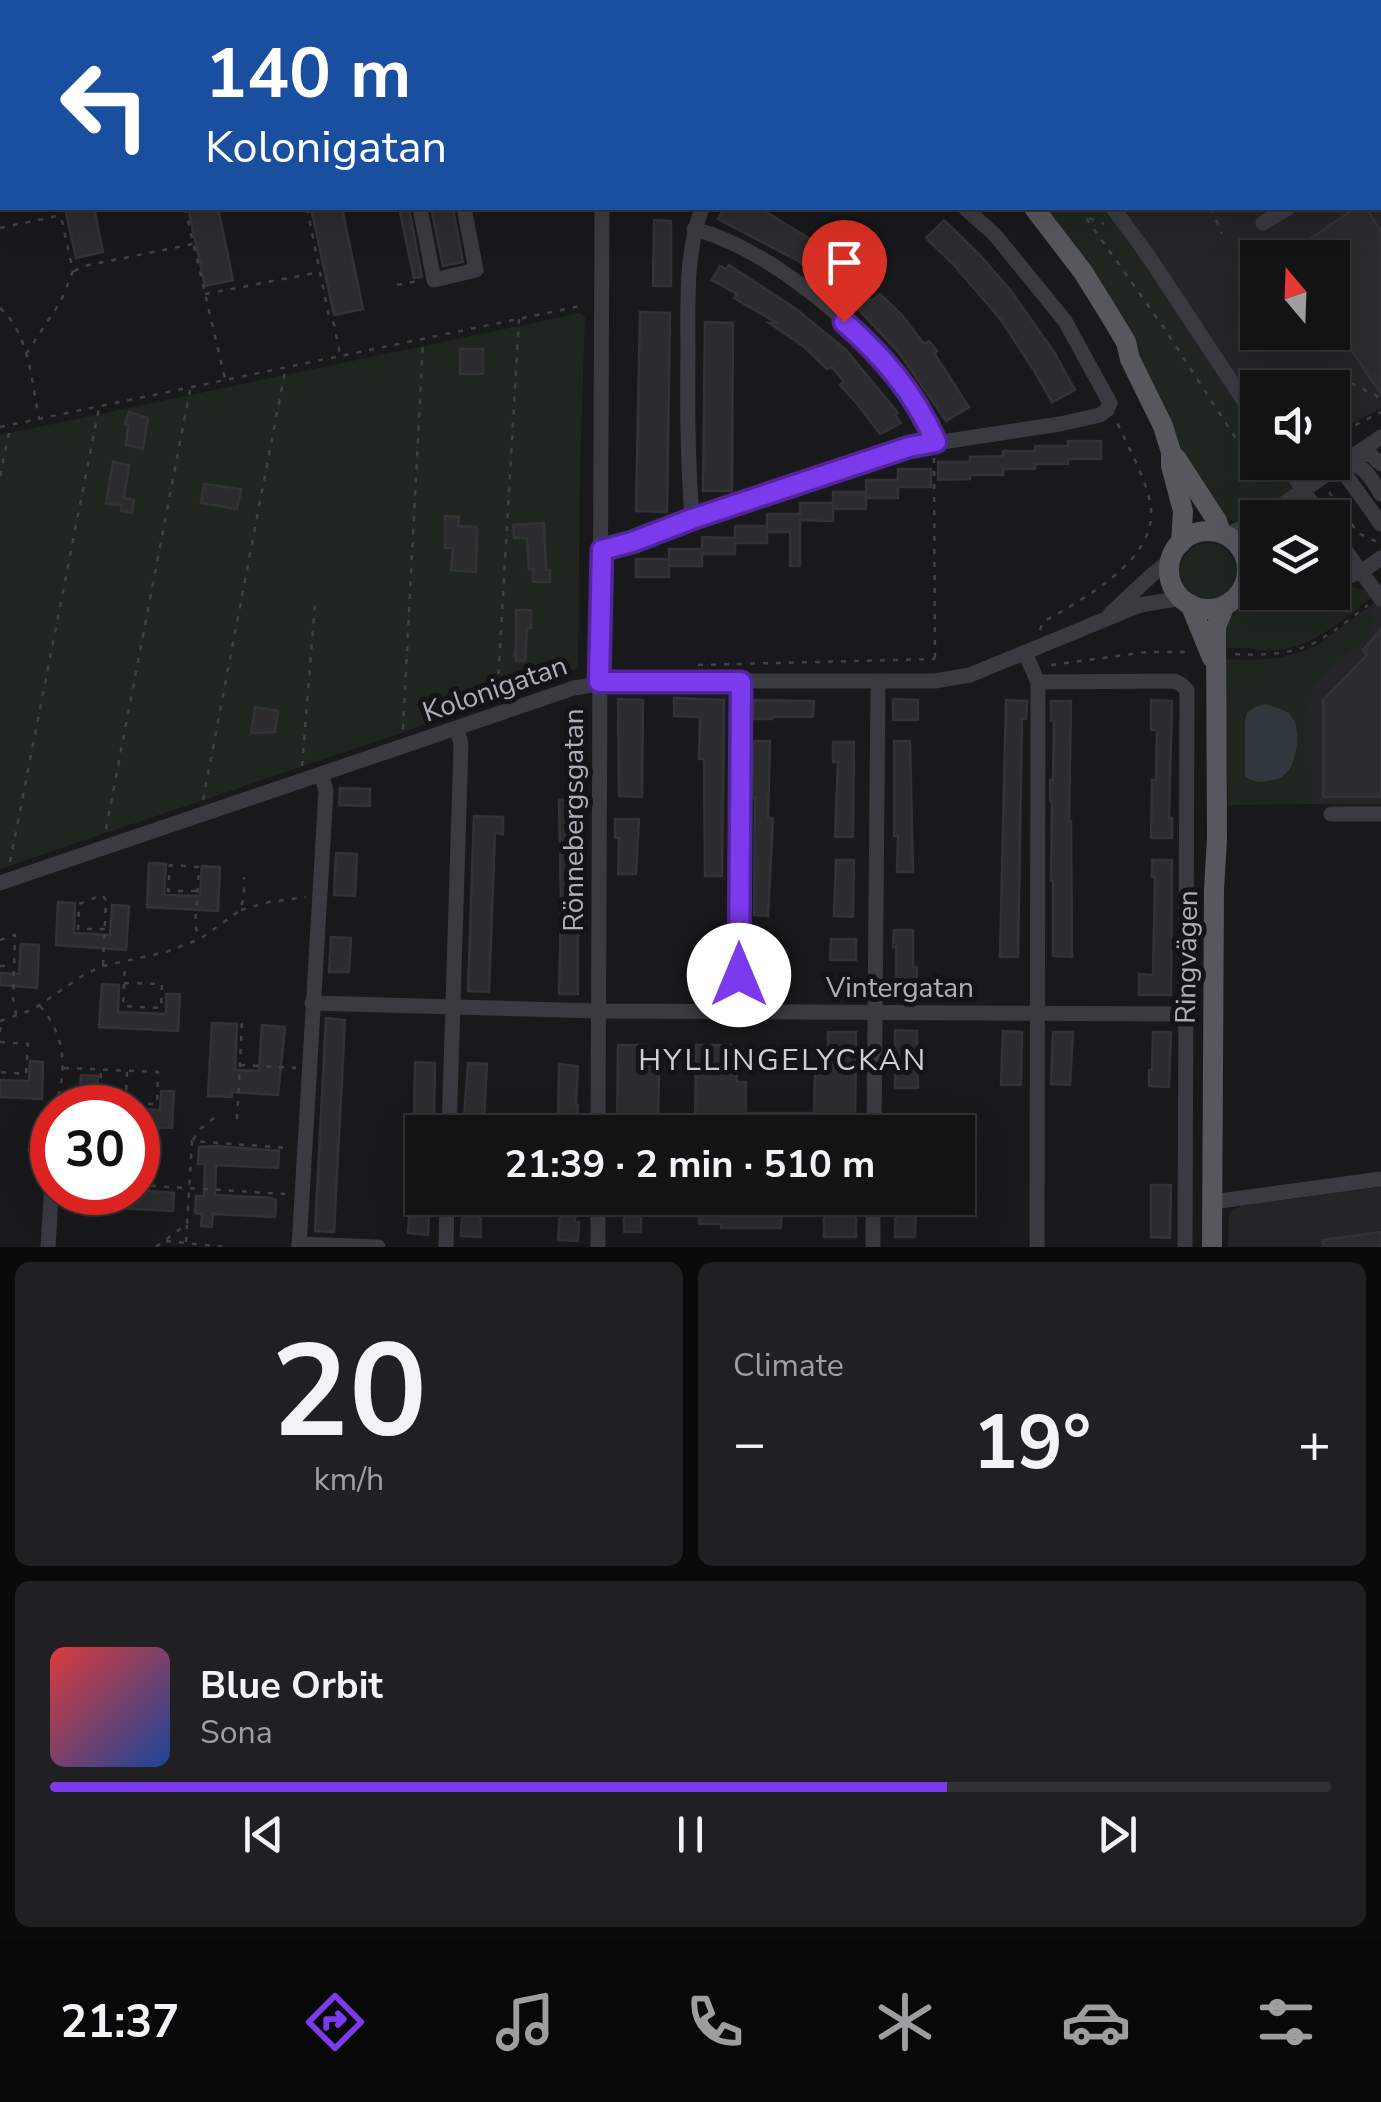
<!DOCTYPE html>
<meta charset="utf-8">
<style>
body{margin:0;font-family:"Nunito Sans",sans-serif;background:#202022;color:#f1f3f6;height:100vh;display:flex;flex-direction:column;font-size:38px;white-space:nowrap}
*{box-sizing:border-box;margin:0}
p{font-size:32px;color:#9d9ea0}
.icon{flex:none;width:55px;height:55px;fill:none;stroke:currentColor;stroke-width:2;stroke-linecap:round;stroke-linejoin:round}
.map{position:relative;height:1247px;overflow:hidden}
.panel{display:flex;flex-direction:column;gap:15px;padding:15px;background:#0a0a0b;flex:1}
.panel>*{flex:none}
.banner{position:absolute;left:0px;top:0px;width:1382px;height:210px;box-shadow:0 10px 40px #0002,0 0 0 2px #323234;background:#1a4fa0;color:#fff;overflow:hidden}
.needle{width:65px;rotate:341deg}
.tools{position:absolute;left:1240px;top:240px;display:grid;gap:20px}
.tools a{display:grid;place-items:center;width:110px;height:110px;border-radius:0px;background:#131314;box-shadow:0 10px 40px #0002,0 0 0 2px #323234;font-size:50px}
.speed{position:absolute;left:30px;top:1085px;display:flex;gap:20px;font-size:50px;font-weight:700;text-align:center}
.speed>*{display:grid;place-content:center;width:130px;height:130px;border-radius:50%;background:#131314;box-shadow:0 10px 40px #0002,0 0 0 2px #323234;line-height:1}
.speed .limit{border:15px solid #d22;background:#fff;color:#111}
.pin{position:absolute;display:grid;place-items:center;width:85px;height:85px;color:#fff;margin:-102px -42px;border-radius:50% 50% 50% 0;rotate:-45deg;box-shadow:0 0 10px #0007}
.pin .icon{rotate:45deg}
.me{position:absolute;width:110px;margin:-55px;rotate:0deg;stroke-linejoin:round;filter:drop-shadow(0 0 8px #0008)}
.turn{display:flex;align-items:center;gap:35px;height:210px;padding:0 40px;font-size:45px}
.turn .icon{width:130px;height:130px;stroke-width:2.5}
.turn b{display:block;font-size:70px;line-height:85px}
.big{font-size:75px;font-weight:700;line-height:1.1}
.panel .card{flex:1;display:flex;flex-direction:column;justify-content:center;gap:15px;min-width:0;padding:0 35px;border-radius:15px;background:#202022}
.panel .dial{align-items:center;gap:0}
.dial b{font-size:130px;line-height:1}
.song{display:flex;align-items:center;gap:30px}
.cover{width:120px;height:120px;border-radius:15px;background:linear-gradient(135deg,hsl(0 70% 55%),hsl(220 70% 35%))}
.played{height:10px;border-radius:5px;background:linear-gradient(90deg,#7c3aed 70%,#323234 70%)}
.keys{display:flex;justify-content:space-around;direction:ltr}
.heat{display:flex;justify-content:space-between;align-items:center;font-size:55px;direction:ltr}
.panel .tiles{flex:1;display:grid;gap:15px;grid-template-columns:1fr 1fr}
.card:last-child{grid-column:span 2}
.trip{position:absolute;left:405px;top:1115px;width:570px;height:100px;border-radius:0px;background:#131314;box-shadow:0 10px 40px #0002,0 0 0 2px #323234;font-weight:700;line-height:100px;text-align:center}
.tabs{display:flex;height:160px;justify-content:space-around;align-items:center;background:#080808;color:#9d9ea0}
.tabs .icon{width:70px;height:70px}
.tabs .on{color:#7c3aed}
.tabs b{font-size:45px;color:#f1f3f6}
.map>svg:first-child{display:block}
.built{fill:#252528;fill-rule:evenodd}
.green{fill:#1f2620;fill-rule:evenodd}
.water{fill:#30383e}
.building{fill:#2c2c2f;stroke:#333337;stroke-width:2.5}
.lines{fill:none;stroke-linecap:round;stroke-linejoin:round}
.path{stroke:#414246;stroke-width:2.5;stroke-dasharray:5 8;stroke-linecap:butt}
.minor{stroke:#3a3b40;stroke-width:15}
.major{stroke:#57585e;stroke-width:20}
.rail{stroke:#4e4f54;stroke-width:4;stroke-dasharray:12 10;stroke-linecap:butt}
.route-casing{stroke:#51269a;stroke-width:25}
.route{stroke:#7c3aed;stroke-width:18}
.labels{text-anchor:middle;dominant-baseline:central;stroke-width:10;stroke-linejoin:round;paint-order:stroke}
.street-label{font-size:28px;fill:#adb0b9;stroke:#141416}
.neighbourhood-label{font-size:30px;letter-spacing:2.5px;fill:#cdcfd6;stroke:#141416}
</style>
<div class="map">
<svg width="1381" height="1247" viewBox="0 0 1381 1247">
<rect width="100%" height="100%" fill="#19191b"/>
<g class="built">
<polygon points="0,0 548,0 556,2 2,2 2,40 0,39"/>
<path d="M810,0h571v408l-48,26 -1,-46h-74l-1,51 -151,-231h274v-206h-564zM1258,258h74v74h-74z"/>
<polygon points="1381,598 1381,805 1309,804 1308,652"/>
<polygon points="1381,1187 1381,1247 1228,1247 1229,1213 1241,1206"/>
</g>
<g class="green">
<path d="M1040,208h66l151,231 1,23 15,1 20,27c-24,17 -49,44 -77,23z"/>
<polygon points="580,313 585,317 580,468 578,668 401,733 0,869 0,435"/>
<circle cx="1208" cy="571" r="28"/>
<path d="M1349,586l15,4 7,8c-36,28 -70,60 -118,51 -10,-2 -21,0 -31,-2 1,-8 2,-17 5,-24 11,-29 79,-30 105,-31l1,-2z"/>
<path d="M1368,610l6,9 -4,7 1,6 -57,54 -4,14 2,104 -84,1 -3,-146c67,4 91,-8 143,-49zM1272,707l11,3 -37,66 -1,-48z"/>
</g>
<path class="water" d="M1265,704c7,3 16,4 22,8 16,10 11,46 1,59 -5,7 -13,9 -21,10 -9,2 -14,1 -22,-5v-56l2,-7 8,-6z"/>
<g class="building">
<polygon points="65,208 94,208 103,252 76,258"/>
<polygon points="188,208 218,208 233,280 205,286"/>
<polygon points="311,208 342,208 363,309 334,315"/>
<polygon points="399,208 409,208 422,277 414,278"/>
<polygon points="431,208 453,208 463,262 443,266"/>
<polygon points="725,208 759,208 817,243 862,275 855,283 872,301 880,294 901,314 924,344 929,341 937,351 934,353 969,407 946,421 900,354 845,295 843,296 798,261 718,219"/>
<polygon points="1349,208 1366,208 1381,231 1381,394 1332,322 1332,258 1282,258 1351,211"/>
<polygon points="654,220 671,221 671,286 653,286"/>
<polygon points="944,220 980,255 1011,291 1054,352 1075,390 1052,402 1033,369 1001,320 954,265 926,238"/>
<polygon points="729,265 796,309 846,350 898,413 895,415 901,423 880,434 859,406 840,385 844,382 832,367 827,369 803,346 769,323 777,323 734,298 737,294 712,280 720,266 726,269"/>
<polygon points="640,312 670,313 667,512 636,511"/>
<polygon points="705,322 733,323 732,491 703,491"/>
<rect x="460" y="349" width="23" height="25"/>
<polygon points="129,412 148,418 143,449 126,445 128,425 125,424"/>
<polygon points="1068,441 1101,441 1101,459 1068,459 1068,464 1035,464 1035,469 1003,469 1003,475 970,475 970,479 938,480 938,462 970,462 970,457 1003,456 1003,451 1035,451 1035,446 1068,446"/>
<polygon points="113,462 129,465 124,498 134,500 132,513 121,511 122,505 106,504"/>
<polygon points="898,469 931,469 931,487 898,487 898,498 866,498 866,480 898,480"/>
<polygon points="204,484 241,489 237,509 201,503"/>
<rect x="833" y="492" width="33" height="17"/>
<polygon points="800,503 833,503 833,521 800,520 800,566 790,566 790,532 767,532 767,514 800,514"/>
<polygon points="445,516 459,517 458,526 477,527 476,572 451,570 453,548 445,548"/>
<polygon points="544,523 546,570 550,570 550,582 533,582 533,569 529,569 527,538 514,538 513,525"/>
<polygon points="735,526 767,526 767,543 735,543 735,554 702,554 702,566 669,566 669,549 702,549 702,537 735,538"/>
<rect x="636" y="559" width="33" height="18"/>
<polygon points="516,610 531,610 531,628 527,628 525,661 516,661 516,656 514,656 516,645"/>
<polygon points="1381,630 1381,797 1323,797 1323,700 1367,655 1363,650"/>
<polygon points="674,698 724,700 722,876 705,876 704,759 699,759 700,717 674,716"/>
<polygon points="618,699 643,700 642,797 619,796"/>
<polygon points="893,699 918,700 918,720 893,720"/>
<polygon points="754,700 814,701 813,717 772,717 772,719 753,719"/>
<polygon points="1006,700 1027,701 1026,719 1022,719 1018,957 1000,957"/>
<polygon points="1151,700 1172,701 1169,818 1172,818 1172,838 1151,838 1152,780 1156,780 1157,730 1151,730"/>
<polygon points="1051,701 1071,701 1069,821 1071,821 1072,957 1053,956 1053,880 1051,880 1052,801 1050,801 1050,780 1053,780 1054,721 1051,721"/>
<polygon points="255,707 278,711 275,732 251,733"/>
<polygon points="753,741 770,741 768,818 773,819 768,916 754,915 755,798 752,798"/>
<polygon points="894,741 910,741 913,872 897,872 898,836 894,836"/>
<polygon points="833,742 854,742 853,837 835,837 838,762 833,762"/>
<polygon points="340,788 370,789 370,806 339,805"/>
<polygon points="578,799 578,994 559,994 561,907 559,800"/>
<polygon points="474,816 503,817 503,834 495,833 489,992 468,991"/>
<polygon points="615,819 639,819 636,874 618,874 619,838 615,838"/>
<polygon points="336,853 357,854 355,896 334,895"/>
<polygon points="836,860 854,860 853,917 834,916"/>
<polygon points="1152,860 1172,860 1171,995 1139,995 1139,974 1153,975 1155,877 1152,877"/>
<polygon points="149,863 166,864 164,895 200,896 202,866 220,867 218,911 147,907"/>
<polygon points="58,902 75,903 74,933 110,935 112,905 129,906 126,950 56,945"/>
<polygon points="894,930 913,930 913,967 917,967 916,995 896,995 896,947 893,947"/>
<polygon points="331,937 351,938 349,972 329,972"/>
<polygon points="831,939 856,939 856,960 830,960"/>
<polygon points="21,944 39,945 37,988 0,985 0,973 19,974"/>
<polygon points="102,984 119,985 118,1012 166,1014 166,994 180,994 178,1031 99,1027"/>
<polygon points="326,1018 345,1020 334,1232 315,1231"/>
<polygon points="212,1023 237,1024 235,1070 259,1071 262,1025 285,1027 278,1095 232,1092 232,1097 208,1096"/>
<polygon points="895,1030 917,1031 918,1088 895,1088"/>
<polygon points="1003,1031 1022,1032 1021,1085 1001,1085"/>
<polygon points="828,1032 856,1032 855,1132 695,1132 696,1045 737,1045 737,1082 746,1082 746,1113 814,1113 815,1071 828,1071"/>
<polygon points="1053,1032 1073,1032 1070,1085 1051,1084"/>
<polygon points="1153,1032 1171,1032 1169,1087 1149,1086 1149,1070 1152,1070"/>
<polygon points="618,1045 645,1045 645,1065 659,1065 658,1132 617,1132"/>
<polygon points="30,1061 43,1062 42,1099 0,1097 0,1080 29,1081"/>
<polygon points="415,1062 435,1063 434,1120 414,1119"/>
<polygon points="468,1063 487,1064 484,1121 464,1120"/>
<polygon points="559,1064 578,1066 576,1105 578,1105 577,1124 558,1122"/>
<polygon points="81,1075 98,1076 96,1108 79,1108"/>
<polygon points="161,1091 174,1091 172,1128 138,1127 138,1109 160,1110"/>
<polygon points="217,1146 279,1151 278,1168 216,1165 215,1195 271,1198 276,1200 275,1217 213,1214 212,1227 201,1226 202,1214 195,1213 196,1196 204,1196 205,1164 198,1164 199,1147"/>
<polygon points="414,1153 422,1153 422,1215 429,1216 428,1235 408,1233"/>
<polygon points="1151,1185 1171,1185 1170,1238 1151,1237"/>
<polygon points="138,1190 174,1193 173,1211 77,1206 78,1192 138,1192"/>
<polygon points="463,1198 480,1198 481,1237 461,1236"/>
<polygon points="561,1198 576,1198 575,1222 579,1222 578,1241 558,1240"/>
<rect x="624" y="1198" width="17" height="34"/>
<polygon points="706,1198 782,1198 781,1228 721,1228 721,1224 699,1224 699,1212 706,1212"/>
<rect x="824" y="1198" width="32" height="39"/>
<polygon points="896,1198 916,1198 915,1237 895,1237"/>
<polygon points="1381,1232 1381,1247 1324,1247 1323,1240"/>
</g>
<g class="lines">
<g class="path">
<polyline points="572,0 577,2"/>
<polyline points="791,0 797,2"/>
<polyline points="1266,0 1274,2"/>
<polyline points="633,2 634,0"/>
<polyline points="1054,2 1056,0"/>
<polyline points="1380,137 1381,138"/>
<polyline points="185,208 225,379"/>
<polyline points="307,208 329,317 334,324 340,355"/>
<polyline points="1079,208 1164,328 1248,457 1257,465 1267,465"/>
<polyline points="1211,208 1222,234"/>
<polyline points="532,209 533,208"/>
<polyline points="1089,218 1104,224"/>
<polyline points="0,228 57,216"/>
<polyline points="1277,257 1292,248 1314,241"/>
<polyline points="74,271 84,266 193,244"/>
<polyline points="397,285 418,281"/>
<polyline points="205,294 320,272"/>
<path d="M0,308c30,27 31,72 39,110"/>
<polyline points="26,354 61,301 73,271 59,208"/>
<polyline points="1351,383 1377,396 1381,401"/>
<polyline points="0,427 585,305"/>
<polyline points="1332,437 1381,412"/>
<polyline points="934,458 935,665"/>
<polyline points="0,476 10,428"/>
<polyline points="1329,492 1358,533 1377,542"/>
<path d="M1040,630l3,-8c40,-23 119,-64 107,-120 -6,-28 -22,-55 -33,-80"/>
<path d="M1235,654c69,3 81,-9 133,-49"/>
<polyline points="698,665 935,659"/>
<polyline points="1051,665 1147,652 1192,652"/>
<polyline points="497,700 519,319"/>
<polyline points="403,729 423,342"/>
<polyline points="302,766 315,604"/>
<polyline points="203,800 285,371"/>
<polyline points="106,829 190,390"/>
<polyline points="10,862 99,408"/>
<polyline points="196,891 168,891 170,865 199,867 195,925 199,937"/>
<polyline points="241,910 269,902 306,897"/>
<polyline points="0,940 15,935 13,998 16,1014"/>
<polyline points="103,965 106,900 102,895 79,904 78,929 105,929"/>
<polyline points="0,966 12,966"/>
<polyline points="124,983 162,984 161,1008 123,1006 125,963"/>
<path d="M40,1006c26,30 28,66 14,102"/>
<polyline points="0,1021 32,1010 85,974 103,966 166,952 200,939 239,911 244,898 244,877"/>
<polyline points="0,1032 1,1022"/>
<polyline points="0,1042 28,1044 26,1074 0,1072"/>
<polyline points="240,1065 296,1068"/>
<polyline points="64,1068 158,1072 157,1104 100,1103 101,1070"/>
<polyline points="126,1103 127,1072"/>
<polyline points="237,1119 242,1023"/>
<polyline points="193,1140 199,1130 214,1118"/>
<polyline points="28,1151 52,1112"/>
<polyline points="138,1185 285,1194"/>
<polyline points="166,1241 224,1247"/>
<polyline points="186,1242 187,1225"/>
<polyline points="156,1247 187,1224 192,1141 289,1148"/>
</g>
<g class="minor">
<polyline points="1037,0 1038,2"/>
<polyline points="23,2 24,0"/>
<polyline points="217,2 218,0"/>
<polyline points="407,2 408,0"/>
<polyline points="0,53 2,53"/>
<polyline points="420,208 434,280 476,270 464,208"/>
<polyline points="1113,208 1149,257 1258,422"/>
<polyline points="1263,223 1288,208"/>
<path d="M694,229c74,19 161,94 208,152 15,19 25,39 34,60"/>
<polyline points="1357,453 1371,455 1381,464"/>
<polyline points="1284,462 1322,518"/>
<path d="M1342,463c24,1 27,13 39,31"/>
<polyline points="1328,473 1341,473 1347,477 1381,524"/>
<polyline points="1263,518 1381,437"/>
<path d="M692,519c-4,-55 -5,-109 -4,-164 0,-50 -3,-101 14,-147"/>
<polyline points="1332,532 1381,599"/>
<polyline points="1226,535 1258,520"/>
<polyline points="601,551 632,542 692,519 909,447 1060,424 1100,415 1107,410 1110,403 1065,321 995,235 965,208"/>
<polyline points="1247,567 1258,574"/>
<polyline points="1332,582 1361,572 1381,558"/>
<polyline points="1235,598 1260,592"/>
<polyline points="1110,614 1154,573 1171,560"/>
<polyline points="1025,653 1038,682 1174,681 1181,684 1187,690 1185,1247"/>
<polyline points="1331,814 1381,814"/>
<polyline points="0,883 574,688 617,681 935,681 970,675 1140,605 1182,598"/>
<polyline points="312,1003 598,1011 1187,1014"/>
<polyline points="739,1012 741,682"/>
<polyline points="449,1132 461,744 457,729"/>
<polyline points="598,1132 602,208"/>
<polyline points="874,1132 878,682"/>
<polyline points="873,1198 873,1247"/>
<polyline points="1212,1202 1381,1179"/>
<polyline points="299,1244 378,1247"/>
<polyline points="48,1247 52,1183"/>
<polyline points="299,1247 326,791 321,774"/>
<polyline points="446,1247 447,1198"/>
<polyline points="598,1247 598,1198"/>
<polyline points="1037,1247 1038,682"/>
</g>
<g class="major">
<polyline points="669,0 676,2"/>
<polyline points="721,0 728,2"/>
<polyline points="1034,208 1083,272 1111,317 1126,342 1130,359 1163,426 1171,452 1171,466 1183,511 1181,543"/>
<polyline points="1176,458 1217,521 1221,533"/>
<circle cx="1208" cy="570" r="39"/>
<polyline points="1190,604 1212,658"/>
<polyline points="1212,1247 1214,889 1217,839 1216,627 1225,605"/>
</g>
<g class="rail">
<polyline points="1356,0 1357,2"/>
<polyline points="1380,40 1381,42"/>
<polyline points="1380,59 1381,60"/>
</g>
</g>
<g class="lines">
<defs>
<path id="route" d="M739,975l2,-293h-142l3,-132 30,-8 60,-23 217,-72 27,-5c-22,-49 -52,-85 -92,-120"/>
</defs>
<use href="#route" class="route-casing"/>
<use href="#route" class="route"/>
</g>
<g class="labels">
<g class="street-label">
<text transform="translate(495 689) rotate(-19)">Kolonigatan</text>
<text transform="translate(574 820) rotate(-90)">Rönnebergsgatan</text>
<text transform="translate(1187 957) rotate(-89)">Ringvägen</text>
<text x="900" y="988">Vintergatan</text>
</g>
<g class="neighbourhood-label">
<text x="783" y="1060">HYLLINGELYCKAN</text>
</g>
</g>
</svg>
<div class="tools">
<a><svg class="needle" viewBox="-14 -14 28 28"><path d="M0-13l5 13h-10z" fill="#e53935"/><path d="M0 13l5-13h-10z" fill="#9d9ea0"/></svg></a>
<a><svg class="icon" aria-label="sound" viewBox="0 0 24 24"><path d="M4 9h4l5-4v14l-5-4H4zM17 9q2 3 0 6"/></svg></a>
<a><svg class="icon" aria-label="layers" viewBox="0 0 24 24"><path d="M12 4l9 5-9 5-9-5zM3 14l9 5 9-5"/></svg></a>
</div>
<div class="speed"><div class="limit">30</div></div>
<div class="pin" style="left:844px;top:322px;background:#d93025"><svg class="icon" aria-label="arrive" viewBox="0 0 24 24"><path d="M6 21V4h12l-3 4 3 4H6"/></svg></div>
<svg class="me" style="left:739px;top:975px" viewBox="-20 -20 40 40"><circle r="19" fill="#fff"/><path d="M0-13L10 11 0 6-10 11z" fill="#7c3aed"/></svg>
<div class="trip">21:39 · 2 min · 510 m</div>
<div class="banner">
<div class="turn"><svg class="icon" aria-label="left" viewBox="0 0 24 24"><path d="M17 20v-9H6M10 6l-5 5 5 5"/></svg><div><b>140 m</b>Kolonigatan</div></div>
</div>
</div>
<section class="panel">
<div class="tiles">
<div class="card dial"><b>20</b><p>km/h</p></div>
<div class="card"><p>Climate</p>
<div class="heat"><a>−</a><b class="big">19°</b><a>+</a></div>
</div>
<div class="card">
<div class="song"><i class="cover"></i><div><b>Blue Orbit</b><p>Sona</p></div></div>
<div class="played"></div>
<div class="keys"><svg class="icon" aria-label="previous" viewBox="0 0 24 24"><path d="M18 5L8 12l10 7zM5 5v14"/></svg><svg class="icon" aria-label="pause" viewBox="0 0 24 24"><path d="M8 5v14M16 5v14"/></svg><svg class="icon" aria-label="next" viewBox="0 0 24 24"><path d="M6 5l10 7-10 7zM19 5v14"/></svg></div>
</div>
</div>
</section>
<nav class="tabs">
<b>21:37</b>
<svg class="icon on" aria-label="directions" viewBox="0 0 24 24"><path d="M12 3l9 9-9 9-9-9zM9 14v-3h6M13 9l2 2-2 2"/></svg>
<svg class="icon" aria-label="music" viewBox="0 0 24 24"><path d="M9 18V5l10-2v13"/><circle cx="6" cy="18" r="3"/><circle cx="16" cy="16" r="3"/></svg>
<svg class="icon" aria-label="phone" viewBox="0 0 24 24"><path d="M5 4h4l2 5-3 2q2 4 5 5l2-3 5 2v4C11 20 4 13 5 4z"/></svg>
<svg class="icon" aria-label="climate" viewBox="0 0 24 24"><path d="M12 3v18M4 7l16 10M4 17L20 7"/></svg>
<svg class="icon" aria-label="car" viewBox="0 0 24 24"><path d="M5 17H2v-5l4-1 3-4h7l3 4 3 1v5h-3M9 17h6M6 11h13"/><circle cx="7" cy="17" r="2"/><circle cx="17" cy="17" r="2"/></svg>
<svg class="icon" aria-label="filters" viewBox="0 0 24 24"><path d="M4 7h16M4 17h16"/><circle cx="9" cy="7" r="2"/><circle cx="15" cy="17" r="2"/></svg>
</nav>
